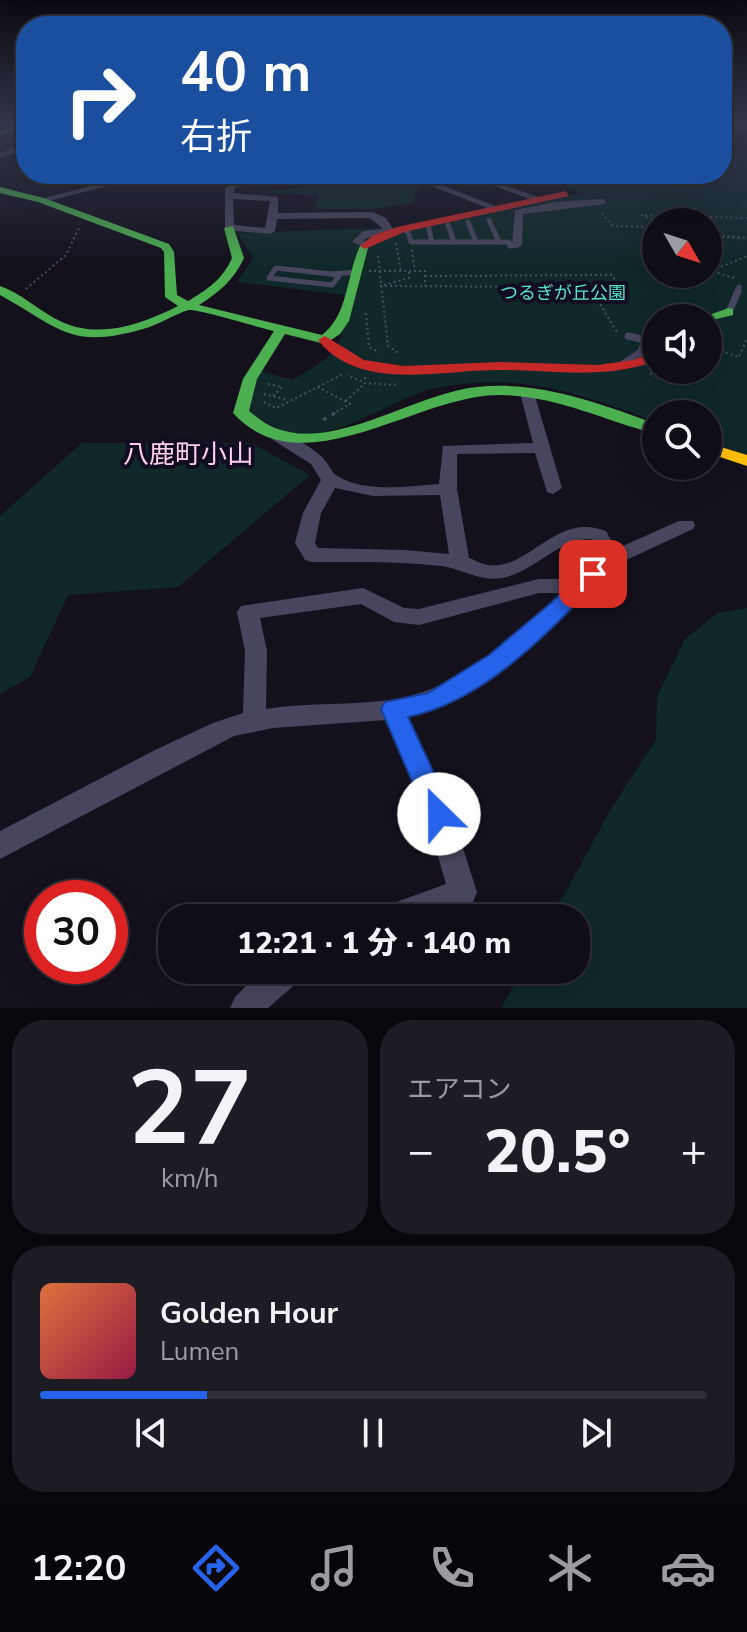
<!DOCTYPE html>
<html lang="ja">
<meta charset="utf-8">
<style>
body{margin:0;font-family:"Nunito Sans","Noto Sans JP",sans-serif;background:#1d1b23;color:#f1f3f6;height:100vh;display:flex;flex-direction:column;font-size:30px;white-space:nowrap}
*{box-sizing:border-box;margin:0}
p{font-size:26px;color:#9b9ca1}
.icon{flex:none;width:44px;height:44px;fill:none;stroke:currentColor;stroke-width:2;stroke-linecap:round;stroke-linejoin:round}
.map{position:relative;height:1008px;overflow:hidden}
.drawer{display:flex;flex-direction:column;gap:12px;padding:12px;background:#08070c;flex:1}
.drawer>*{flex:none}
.top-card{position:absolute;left:16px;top:16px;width:716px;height:168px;border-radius:32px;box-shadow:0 8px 32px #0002,0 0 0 2px #2f2d35;background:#1a4fa0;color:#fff;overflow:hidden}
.needle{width:52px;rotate:129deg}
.buttons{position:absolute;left:642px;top:208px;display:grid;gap:16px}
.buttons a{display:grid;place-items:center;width:80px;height:80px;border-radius:50%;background:#0f0d16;box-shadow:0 8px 32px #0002,0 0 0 2px #2f2d35;font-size:40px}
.speed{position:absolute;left:24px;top:880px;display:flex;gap:16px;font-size:40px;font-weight:700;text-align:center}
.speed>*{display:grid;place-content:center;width:104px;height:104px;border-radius:50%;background:#0f0d16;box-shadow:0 8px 32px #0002,0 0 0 2px #2f2d35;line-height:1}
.speed .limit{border:12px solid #d22;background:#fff;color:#111}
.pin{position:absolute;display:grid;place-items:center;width:68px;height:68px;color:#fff;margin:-34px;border-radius:16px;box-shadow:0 4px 12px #0006}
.me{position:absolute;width:88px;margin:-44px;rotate:337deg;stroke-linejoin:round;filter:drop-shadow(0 0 6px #0008)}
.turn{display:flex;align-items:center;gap:28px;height:168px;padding:0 32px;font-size:36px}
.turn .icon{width:104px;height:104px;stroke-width:2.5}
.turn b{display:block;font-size:56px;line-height:68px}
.big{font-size:60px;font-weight:800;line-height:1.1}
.drawer .tile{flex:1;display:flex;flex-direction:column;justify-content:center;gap:12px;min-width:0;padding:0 28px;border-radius:32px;background:#1d1b23}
.drawer .dial{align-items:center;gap:0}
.dial b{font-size:104px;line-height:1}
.song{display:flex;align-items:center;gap:24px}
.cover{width:96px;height:96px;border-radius:12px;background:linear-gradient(135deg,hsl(20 70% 55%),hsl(340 70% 35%))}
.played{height:8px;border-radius:4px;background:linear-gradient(90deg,#2563eb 25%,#2f2d35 25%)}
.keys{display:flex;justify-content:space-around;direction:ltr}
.heat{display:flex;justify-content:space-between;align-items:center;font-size:44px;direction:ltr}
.drawer .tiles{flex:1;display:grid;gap:12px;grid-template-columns:1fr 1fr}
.tile:last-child{grid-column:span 2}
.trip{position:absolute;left:158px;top:904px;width:432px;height:80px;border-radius:32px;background:#0f0d16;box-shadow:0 8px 32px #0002,0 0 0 2px #2f2d35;font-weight:800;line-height:80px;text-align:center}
.tab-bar{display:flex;height:128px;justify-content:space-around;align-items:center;background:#060509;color:#9b9ca1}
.tab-bar .icon{width:56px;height:56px}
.tab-bar .active{color:#2563eb}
.tab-bar b{font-size:36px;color:#f1f3f6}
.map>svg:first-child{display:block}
.green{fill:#10282a;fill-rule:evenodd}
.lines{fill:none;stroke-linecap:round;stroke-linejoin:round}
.path-far1{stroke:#44505e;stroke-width:2;stroke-dasharray:2 3;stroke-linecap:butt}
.path{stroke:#44505e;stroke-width:3;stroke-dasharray:4 6;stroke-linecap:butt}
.lane-far1{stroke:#48465e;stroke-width:5}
.lane{stroke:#48465e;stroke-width:7}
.street{fill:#48465e;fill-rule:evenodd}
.fast{fill:#4caf50;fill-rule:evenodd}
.slow{fill:#ffc107;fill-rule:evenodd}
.jam{fill:#c62828;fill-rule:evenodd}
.route{fill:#2563eb;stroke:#184099;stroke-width:2}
.labels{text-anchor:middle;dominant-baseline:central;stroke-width:8;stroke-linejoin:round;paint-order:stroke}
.far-park-label{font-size:18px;fill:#54e5ca;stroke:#120c22}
.quarter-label{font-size:26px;fill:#ffcfea;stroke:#120c22}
</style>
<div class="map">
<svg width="747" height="1008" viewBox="0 0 747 1008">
<rect width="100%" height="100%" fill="#14111d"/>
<g class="green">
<path d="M722,151l25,4v300l-39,-13v-28h-52v8c-58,-23 -119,-44 -183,-39 -14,1 -29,3 -42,6 -45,12 -100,59 -150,41 -11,-4 -22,-13 -32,-19l10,-40 34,9c47,-29 51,-29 51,-85l-107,-13 16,-24 -16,-25 164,-6 181,-34 -50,-19h190zM656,222h52v52h-52zM656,318h52v52h-52z"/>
<polygon points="306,174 355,177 389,174 418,183 413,203 373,209 315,209 319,195 260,193 308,186"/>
<polygon points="82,443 251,443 310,475 178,587 68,595 30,677 0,694 0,516"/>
<polygon points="747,608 747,1008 501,1008 522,970 576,970 576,918 551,918 614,804 656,740 657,696 685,639 718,613"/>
</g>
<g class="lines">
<g class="path-far1">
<polyline points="602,213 613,226 656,227"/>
<polyline points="657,222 642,215 747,218"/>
<polyline points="656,231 652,233 656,235"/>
<polyline points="708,234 747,238"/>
<polyline points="708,242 718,237 742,238"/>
<polyline points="396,243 401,271"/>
<polyline points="412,250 415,270"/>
<polyline points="378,256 388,346 400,354"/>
<polyline points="369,271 425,271 425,286"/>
<polyline points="425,276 612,275 618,285"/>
<polyline points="734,278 711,271 747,256"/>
<polyline points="384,285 409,278 409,271"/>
<polyline points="380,286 590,287 618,334"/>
<polyline points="26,289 66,255 80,226"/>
<polyline points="366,313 369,347 379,352"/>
<polyline points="708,335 727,353 739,357 747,339"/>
<polyline points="650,374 662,378"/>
<polyline points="365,377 365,383 394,385 397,382"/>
<polyline points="268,384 282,387 273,396"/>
<polyline points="318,387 343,374"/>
<polyline points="264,394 287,400"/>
<polyline points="346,401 365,383 347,375"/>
<polyline points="264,402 276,408 318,387 350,404 336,412"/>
</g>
<polyline class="path" points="323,420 340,410"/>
<g class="lane-far1">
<polyline points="489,220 499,242"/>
<polyline points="468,222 476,242"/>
<polyline points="448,225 454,242"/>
<polyline points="401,229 408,232 411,242 509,242 510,246 517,245"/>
<polyline points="429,229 432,242"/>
<polygon points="276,268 331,274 339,276 332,285 269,278"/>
<polyline points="331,274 357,272"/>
<polyline points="737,293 739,287"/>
</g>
<g class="lane">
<polyline points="729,312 738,291"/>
<polyline points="623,364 641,352 645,340 628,336"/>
</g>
<g class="street">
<polygon points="722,125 747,127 747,131 722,127"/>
<polygon points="26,143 26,148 0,158 0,153"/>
<polygon points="138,174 153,174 41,203 36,200"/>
<path d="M273,174l10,2 -8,6 -39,5 -3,6 45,4v16l94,-1 14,6 9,14 -28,6 -4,2 9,5 -5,3 -15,-6 11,-11 20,-2 -13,-11 -93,1 -2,12 -5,3 -45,-4v-41l5,-6 42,-6zM233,199l37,2 -5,27 -31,-3z"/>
<polygon points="401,174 413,174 503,209 495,211"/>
<polygon points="462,174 474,174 546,200 538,202"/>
<polygon points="602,199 605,200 605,204 523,214 522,245 517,248 512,245 515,210 555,202"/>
<path d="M527,389l7,4 28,95 -9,6 -6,-2 -12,-39 -78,1v35l12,69c6,2 12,6 18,7 43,6 68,-54 119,-34l10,18 63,-28h14l2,4 -2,4 -82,38 -68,70 -52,42 -27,17 -56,20 44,98 25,78 -4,10 -42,16h-56l5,-10 66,-24 -20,-70 -40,-94 -113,8 -39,8 -234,123v-28l155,-81 58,-27 30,-10 2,-62 -8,-39 4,-6 122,-18 41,20 15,1 120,-30h37l19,-20 2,-13 -6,-7c-33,0 -57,33 -89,39 -21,4 -40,-9 -60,-12 -43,-5 -87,-4 -130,-4l-7,-2 -10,-17 8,-30 18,-33 -10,-16 -38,-24 -2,-3 2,-3c14,-3 40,14 50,24 6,6 8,15 16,19 28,16 70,9 100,7l4,-38 90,-3 -13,-50zM335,488l38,8 67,-1 9,59 -45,-4 -86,-2 -3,-5 6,-30zM539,593h22c-47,46 -99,94 -165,106 -43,7 -87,3 -130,10l1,-58 -7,-33 101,-14 33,18 25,3z"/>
<polygon points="262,970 304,970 299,981 268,1008 230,1008 235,997"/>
</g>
<g class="fast">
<polygon points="15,125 25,125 0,137 0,132"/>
<path d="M0,187l44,11 125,46 5,8 3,43 11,6c19,-11 35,-22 44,-43l-8,-30 9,-2 11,32c-10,22 -25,34 -45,47l123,30c27,-21 24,-59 38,-89l9,-2 -20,77 -9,13 -15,10 -40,-10 -28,45 -8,32c8,6 17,14 26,17 60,24 140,-35 202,-41 60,-7 123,16 179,37v10c-53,-14 -99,-38 -155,-39 -82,-2 -198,95 -268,18l10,-34 31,-48c-14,-3 -75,-22 -85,-21 -10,2 -33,16 -46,19 -73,21 -83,-1 -143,-34v-9c20,7 36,22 54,32 40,23 85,8 124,-12l-13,-9 -1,-45 -3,-4 -123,-46 -38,-9z"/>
<polygon points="729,308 733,309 733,315 708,321 708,318 700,318"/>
</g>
<polygon class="slow" points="708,443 747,455 747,466 708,453"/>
<g class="jam">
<polygon points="566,191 569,196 404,232 365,249 360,246 374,235 397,227"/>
<path d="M325,336l39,24 40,6 96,-4 98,3 35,-5 23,-8v9c-53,19 -103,9 -158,9 -43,0 -86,10 -128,1 -21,-5 -39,-14 -52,-31z"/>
</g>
</g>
<linearGradient id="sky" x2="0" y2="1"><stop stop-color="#0b0910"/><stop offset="0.47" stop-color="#34384c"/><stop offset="1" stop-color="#34384c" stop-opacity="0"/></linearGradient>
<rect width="747" height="266" fill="url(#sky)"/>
<path class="route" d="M593,566l7,3 3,5 -3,5c-52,54 -115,122 -192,138l45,97 -4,9 -10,3 -9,-3 -49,-114 4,-7 43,-9 61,-38 62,-52 35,-34z"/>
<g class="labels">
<g class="far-park-label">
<text x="563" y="293">つるぎが丘公園</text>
</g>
<g class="quarter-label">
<text x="188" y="454">八鹿町小山</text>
</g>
</g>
</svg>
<div class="buttons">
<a><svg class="needle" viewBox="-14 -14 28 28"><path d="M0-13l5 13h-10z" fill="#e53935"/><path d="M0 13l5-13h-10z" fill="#9b9ca1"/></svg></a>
<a><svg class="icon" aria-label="sound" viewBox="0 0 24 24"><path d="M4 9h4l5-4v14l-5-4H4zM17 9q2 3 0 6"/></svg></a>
<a><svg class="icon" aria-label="search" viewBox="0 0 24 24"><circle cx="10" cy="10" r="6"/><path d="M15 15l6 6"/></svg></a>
</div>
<div class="speed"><div class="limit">30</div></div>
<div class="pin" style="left:593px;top:574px;background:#d93025"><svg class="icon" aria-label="arrive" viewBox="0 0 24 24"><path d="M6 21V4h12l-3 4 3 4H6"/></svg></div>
<svg class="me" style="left:439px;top:814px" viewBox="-20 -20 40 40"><circle r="19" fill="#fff"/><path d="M0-13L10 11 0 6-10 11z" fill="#2563eb"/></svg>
<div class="trip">12:21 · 1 分 · 140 m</div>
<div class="top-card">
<div class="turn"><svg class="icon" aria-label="right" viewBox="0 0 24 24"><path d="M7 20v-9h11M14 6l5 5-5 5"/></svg><div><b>40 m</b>右折</div></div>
</div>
</div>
<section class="drawer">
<div class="tiles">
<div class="tile dial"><b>27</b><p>km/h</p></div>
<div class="tile"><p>エアコン</p>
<div class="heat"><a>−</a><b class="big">20.5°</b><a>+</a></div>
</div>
<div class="tile">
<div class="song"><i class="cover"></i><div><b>Golden Hour</b><p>Lumen</p></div></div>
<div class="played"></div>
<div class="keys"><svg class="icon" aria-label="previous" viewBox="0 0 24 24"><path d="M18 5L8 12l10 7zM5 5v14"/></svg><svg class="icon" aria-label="pause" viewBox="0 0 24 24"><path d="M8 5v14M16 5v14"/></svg><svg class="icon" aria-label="next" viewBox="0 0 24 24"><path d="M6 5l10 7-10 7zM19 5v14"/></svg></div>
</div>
</div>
</section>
<nav class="tab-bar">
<b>12:20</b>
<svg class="icon active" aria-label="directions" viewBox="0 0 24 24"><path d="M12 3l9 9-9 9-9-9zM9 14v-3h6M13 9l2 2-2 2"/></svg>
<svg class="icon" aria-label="music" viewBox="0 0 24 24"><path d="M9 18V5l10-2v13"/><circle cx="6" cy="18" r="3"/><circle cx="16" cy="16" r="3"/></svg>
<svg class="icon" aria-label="phone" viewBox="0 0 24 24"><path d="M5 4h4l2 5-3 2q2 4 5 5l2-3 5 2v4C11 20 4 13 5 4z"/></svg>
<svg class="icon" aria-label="climate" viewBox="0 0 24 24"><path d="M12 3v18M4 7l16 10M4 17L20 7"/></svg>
<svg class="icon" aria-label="car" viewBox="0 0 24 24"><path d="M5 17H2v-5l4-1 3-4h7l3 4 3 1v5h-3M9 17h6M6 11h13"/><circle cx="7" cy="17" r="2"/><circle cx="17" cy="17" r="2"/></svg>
</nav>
